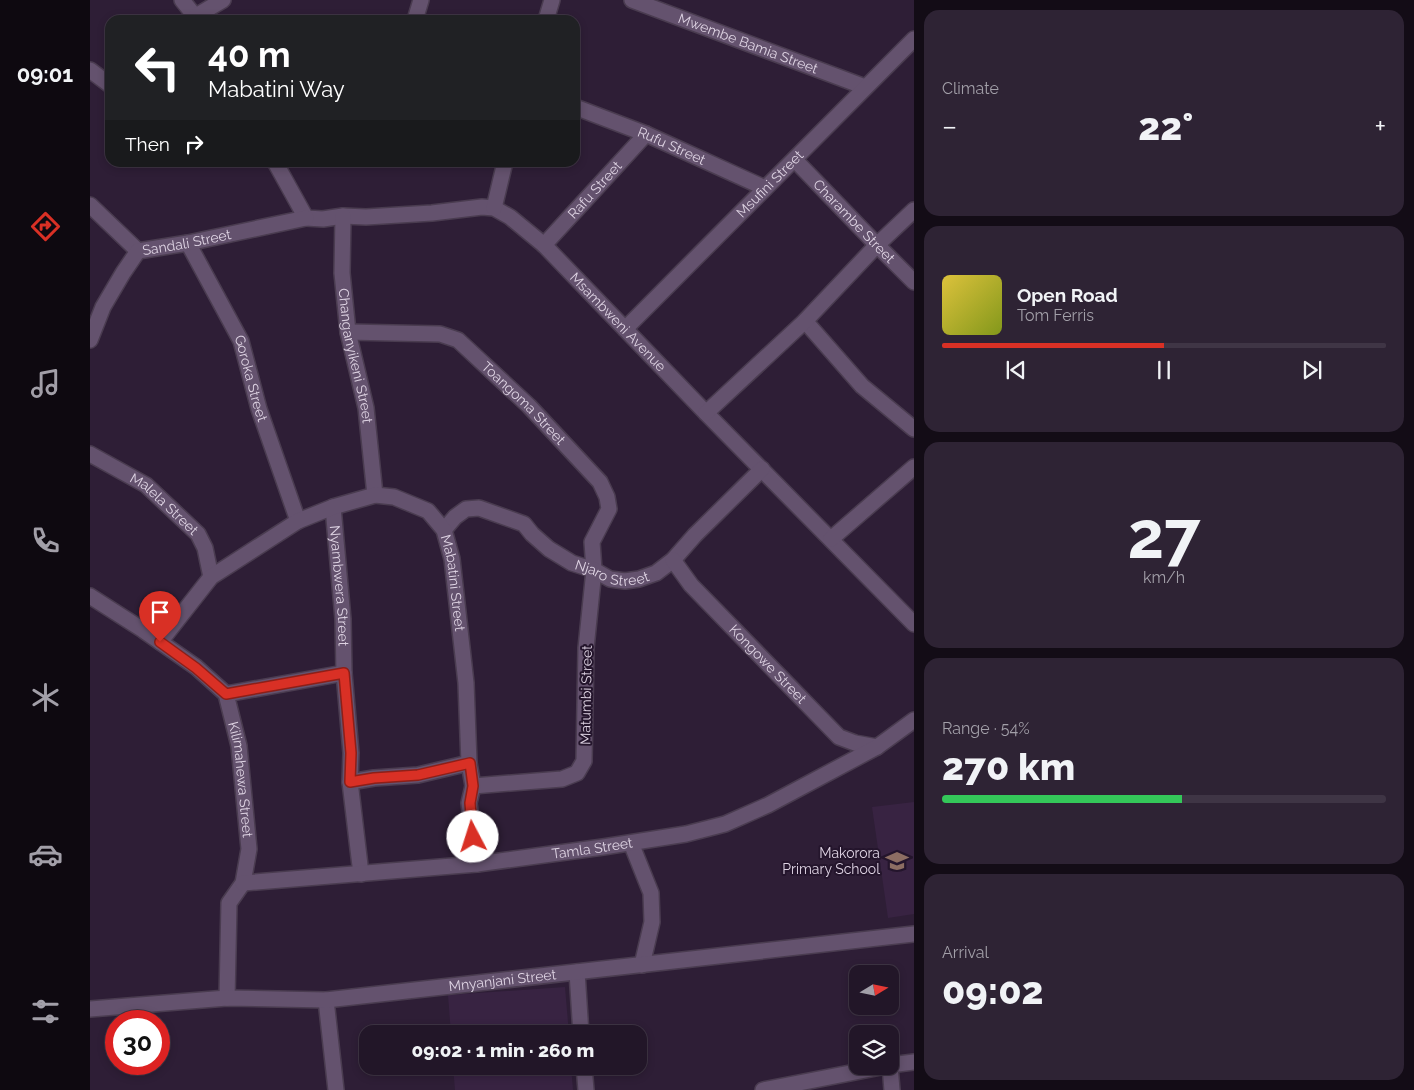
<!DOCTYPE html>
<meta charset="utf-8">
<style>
body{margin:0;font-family:Raleway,sans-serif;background:#2e2334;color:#f1f3f6;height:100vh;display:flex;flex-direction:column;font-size:19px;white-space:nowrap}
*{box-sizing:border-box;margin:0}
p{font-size:16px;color:#a29fa8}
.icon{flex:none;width:28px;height:28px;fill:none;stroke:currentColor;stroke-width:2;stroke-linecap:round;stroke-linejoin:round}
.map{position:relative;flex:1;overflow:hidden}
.side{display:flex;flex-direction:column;gap:10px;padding:10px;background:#130c16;width:500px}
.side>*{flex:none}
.hud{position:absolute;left:15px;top:15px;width:475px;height:152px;border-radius:15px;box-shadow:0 2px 8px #0003,0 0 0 1px #3f3545;background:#202124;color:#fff;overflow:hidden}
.needle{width:32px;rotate:80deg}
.buttons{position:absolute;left:759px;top:965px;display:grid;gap:10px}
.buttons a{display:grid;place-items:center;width:50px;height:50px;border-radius:10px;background:#221628;box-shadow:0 2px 8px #0003,0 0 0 1px #3f3545;font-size:25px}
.speed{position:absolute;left:15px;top:1010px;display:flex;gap:10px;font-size:25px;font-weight:700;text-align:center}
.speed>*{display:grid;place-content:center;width:65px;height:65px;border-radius:50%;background:#221628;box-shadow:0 2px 8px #0003,0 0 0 1px #3f3545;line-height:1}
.speed .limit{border:8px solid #d22;background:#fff;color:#111}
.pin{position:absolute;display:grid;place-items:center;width:42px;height:42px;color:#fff;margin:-51px -21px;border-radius:50% 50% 50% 0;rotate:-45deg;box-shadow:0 0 5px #0007}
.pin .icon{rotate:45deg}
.me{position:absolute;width:55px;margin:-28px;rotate:355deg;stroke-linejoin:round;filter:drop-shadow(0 0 4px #0008)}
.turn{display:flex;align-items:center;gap:18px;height:105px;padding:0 20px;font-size:22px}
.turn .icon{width:65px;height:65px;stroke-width:2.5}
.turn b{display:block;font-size:35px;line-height:42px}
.then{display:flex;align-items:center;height:48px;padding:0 20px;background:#0003;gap:10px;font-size:19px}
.big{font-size:38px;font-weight:800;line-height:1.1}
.side .widget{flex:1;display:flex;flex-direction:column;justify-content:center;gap:8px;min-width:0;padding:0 18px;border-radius:15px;background:#2e2334}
.side .dial{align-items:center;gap:0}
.dial b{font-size:65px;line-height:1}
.song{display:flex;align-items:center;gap:15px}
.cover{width:60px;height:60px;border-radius:8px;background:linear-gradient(135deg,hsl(50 70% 55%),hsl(70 70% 35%))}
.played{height:5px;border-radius:2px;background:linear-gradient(90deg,#d93025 50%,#3f3545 50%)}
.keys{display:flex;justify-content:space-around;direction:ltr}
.heat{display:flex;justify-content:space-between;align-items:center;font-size:28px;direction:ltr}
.charge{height:8px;border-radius:4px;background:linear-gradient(90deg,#34c759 54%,#3f3545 0)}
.trip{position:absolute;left:269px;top:1025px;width:288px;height:50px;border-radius:15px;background:#221628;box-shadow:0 2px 8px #0003,0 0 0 1px #3f3545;font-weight:800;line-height:50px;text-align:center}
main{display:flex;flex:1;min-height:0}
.dock{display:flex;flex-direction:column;width:90px;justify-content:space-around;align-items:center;background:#0e0910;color:#a29fa8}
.dock .icon{width:35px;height:35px}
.dock .active{color:#d93025}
.dock b{font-size:22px;color:#f1f3f6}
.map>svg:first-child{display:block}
.built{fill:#382342}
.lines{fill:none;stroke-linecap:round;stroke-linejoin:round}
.minor-casing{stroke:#4a3c50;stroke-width:18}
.minor{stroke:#64526e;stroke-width:15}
.route-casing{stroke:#8d1f18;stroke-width:12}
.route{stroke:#d93025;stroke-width:9}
.labels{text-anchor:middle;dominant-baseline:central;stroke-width:4;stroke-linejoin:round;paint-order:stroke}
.street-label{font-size:14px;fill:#ded3e3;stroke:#24152c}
.poi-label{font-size:14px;fill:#ded3e3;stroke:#24152c;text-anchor:end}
</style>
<main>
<nav class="dock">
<b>09:01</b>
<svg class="icon active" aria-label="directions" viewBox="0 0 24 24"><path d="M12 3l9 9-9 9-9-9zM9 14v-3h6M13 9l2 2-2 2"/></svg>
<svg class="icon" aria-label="music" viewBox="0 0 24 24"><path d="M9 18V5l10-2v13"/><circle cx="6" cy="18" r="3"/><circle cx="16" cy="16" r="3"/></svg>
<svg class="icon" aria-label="phone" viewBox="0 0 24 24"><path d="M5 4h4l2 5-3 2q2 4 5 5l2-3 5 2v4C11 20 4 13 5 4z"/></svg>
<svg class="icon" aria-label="climate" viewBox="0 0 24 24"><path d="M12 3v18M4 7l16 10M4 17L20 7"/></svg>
<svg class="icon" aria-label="car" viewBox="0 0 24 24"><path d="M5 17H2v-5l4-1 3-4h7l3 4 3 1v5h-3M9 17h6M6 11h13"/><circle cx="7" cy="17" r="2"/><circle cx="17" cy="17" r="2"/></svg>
<svg class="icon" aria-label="filters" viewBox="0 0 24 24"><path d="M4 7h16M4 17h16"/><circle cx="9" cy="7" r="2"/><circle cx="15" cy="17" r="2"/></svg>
</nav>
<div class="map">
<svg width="824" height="1090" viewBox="0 0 824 1090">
<rect width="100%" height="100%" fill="#2e1e36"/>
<g class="built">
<polygon points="824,802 824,914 798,918 782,807"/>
<polygon points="475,987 479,1034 361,1034 358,995"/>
<polygon points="363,1066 481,1066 483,1090 365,1090"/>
</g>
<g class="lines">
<defs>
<g id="minor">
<polyline points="92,0 108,20"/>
<path id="s1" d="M542,0l233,87"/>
<polyline points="106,16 133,0"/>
<polyline points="325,20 331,0"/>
<polyline points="456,20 462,0"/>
<polyline points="0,70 20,85"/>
<path id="s2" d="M485,107l71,27 119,54"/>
<path id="s3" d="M705,160l82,85 37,37"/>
<path id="s4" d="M185,162l31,56 17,1 20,-3 23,1 66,-4 50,-6 12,1 16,9 34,28 162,168 208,211"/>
<polyline points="0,205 48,251"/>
<polyline points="404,208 415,162"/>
<path id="s5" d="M253,216l-1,57 6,59 18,76 9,87"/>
<path id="s6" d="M98,243l53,98 18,68 39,112"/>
<path id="s7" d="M454,245l102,-111"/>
<polyline points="715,321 772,386 824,429"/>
<path id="s8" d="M535,329l289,-290"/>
<path id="s9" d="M258,332l92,2 18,6 71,66 71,76 7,15 2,12 -17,33 2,28 -8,78 -2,113 -7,12 -15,6 -89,7"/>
<path id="s10" d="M0,340l13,-33 20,-34 15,-22 50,-8 118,-25"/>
<polyline points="616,413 715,321 787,245 824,210"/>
<path id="s11" d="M0,454l56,31 52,49 7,14 6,29"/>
<path id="s12" d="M243,507l10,112 1,54 7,80 -1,29 11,92"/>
<path id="s13" d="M354,530l11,-13 11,-8 13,-1 45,16 8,10 17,15 23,14 22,7 16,9 15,2 14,-2 17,-6 17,-13 22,-25 67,-66"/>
<polyline points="741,539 824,467"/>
<path id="s14" d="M583,560l18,25 148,152 16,6 22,4"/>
<path id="s15" d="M0,596l53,34 53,37 30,27 13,52 10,103 -6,34 -14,20 -2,95"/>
<path id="s16" d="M70,642l51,-65 87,-56 35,-14 42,-12 19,2 34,14 16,19 8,29 14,124 3,80 4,23 -4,17 8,61"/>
<polyline points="136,694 254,673"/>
<polyline points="260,782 284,778 328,775 379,763"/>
<polyline points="541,843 561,893 562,922 552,965"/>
<path id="s17" d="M153,883l234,-19 126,-17 83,-13 39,-10 43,-19 109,-58 37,-27"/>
<polyline points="487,972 491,1034"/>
<polyline points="236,1000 246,1090"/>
<path id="s18" d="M0,1009l137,-11 99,2 588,-66"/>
<polyline points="800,1065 824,1062"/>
<polyline points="494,1066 496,1090"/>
<polyline points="800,1066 802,1090"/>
<polyline points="673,1090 796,1066"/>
</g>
</defs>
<use href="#minor" class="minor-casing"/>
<use href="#minor" class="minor"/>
</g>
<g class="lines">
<defs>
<polyline id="route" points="70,642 106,668 136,694 254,673 261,753 260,782 284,778 328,775 380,763 383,786 380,803 383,837"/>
</defs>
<use href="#route" class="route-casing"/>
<use href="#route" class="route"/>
</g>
<defs>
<symbol id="school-bare" viewBox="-9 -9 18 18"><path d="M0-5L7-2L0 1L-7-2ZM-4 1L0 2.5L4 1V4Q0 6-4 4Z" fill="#8d6e63" stroke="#24152c" stroke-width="2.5" paint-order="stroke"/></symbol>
</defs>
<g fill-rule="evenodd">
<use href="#school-bare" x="791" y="845" width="32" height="32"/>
</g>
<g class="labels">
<g class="street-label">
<text stroke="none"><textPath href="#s1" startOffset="124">Mwembe Bamia Street</textPath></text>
<text stroke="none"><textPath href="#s2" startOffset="104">Rufu Street</textPath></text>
<text stroke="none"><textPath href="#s8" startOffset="205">Msufini Street</textPath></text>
<text stroke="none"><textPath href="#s7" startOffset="75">Rafu Street</textPath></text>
<text stroke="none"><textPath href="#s3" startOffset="85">Charambe Street</textPath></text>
<text stroke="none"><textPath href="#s10" startOffset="151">Sandali Street</textPath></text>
<text stroke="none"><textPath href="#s4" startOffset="422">Msambweni Avenue</textPath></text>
<text stroke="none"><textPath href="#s5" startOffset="141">Changanyikeni Street</textPath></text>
<text stroke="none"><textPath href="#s6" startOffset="150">Goroka Street</textPath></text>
<text stroke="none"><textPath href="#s9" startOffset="202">Toangoma Street</textPath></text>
<text stroke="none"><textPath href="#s11" startOffset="90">Malela Street</textPath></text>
<text stroke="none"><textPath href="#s13" startOffset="196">Njaro Street</textPath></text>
<text stroke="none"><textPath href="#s16" startOffset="402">Mabatini Street</textPath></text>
<text stroke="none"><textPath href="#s12" startOffset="79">Nyambwera Street</textPath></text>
<text stroke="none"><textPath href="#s14" startOffset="141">Kongowe Street</textPath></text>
<text transform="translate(496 695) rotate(-89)">Matumbi Street</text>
<text stroke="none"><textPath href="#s15" startOffset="255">Kilimahewa Street</textPath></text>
<text stroke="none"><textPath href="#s17" startOffset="351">Tamla Street</textPath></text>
<text stroke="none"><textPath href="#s18" startOffset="414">Mnyanjani Street</textPath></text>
</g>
<g class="poi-label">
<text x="790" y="853">Makorora<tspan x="790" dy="16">Primary School</tspan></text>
</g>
</g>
</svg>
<div class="buttons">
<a><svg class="needle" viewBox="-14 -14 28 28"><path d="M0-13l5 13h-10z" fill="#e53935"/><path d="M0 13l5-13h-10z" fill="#a29fa8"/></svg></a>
<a><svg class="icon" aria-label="layers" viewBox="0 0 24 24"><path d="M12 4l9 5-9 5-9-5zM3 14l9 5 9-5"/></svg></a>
</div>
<div class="speed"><div class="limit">30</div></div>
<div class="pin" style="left:70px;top:642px;background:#d93025"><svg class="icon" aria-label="arrive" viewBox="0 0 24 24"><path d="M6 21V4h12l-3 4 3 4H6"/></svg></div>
<svg class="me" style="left:383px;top:837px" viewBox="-20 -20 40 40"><circle r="19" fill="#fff"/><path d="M0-13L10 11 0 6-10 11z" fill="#d93025"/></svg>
<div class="trip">09:02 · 1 min · 260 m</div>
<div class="hud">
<div class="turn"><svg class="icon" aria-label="left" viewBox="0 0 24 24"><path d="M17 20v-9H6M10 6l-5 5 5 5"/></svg><div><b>40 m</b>Mabatini Way</div></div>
<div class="then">Then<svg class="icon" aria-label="right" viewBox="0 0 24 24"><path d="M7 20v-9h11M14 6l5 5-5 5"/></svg></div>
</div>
</div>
<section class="side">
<div class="widget"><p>Climate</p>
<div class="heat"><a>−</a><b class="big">22°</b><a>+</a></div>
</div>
<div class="widget">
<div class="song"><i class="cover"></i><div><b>Open Road</b><p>Tom Ferris</p></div></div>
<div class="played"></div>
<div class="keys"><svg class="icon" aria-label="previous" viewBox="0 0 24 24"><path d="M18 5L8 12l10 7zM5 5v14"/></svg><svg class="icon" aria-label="pause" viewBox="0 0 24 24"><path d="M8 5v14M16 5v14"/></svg><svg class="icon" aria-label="next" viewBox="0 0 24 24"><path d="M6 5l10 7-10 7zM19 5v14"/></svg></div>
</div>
<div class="widget dial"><b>27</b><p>km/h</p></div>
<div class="widget"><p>Range · 54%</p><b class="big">270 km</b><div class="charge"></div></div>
<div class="widget"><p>Arrival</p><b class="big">09:02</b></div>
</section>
</main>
